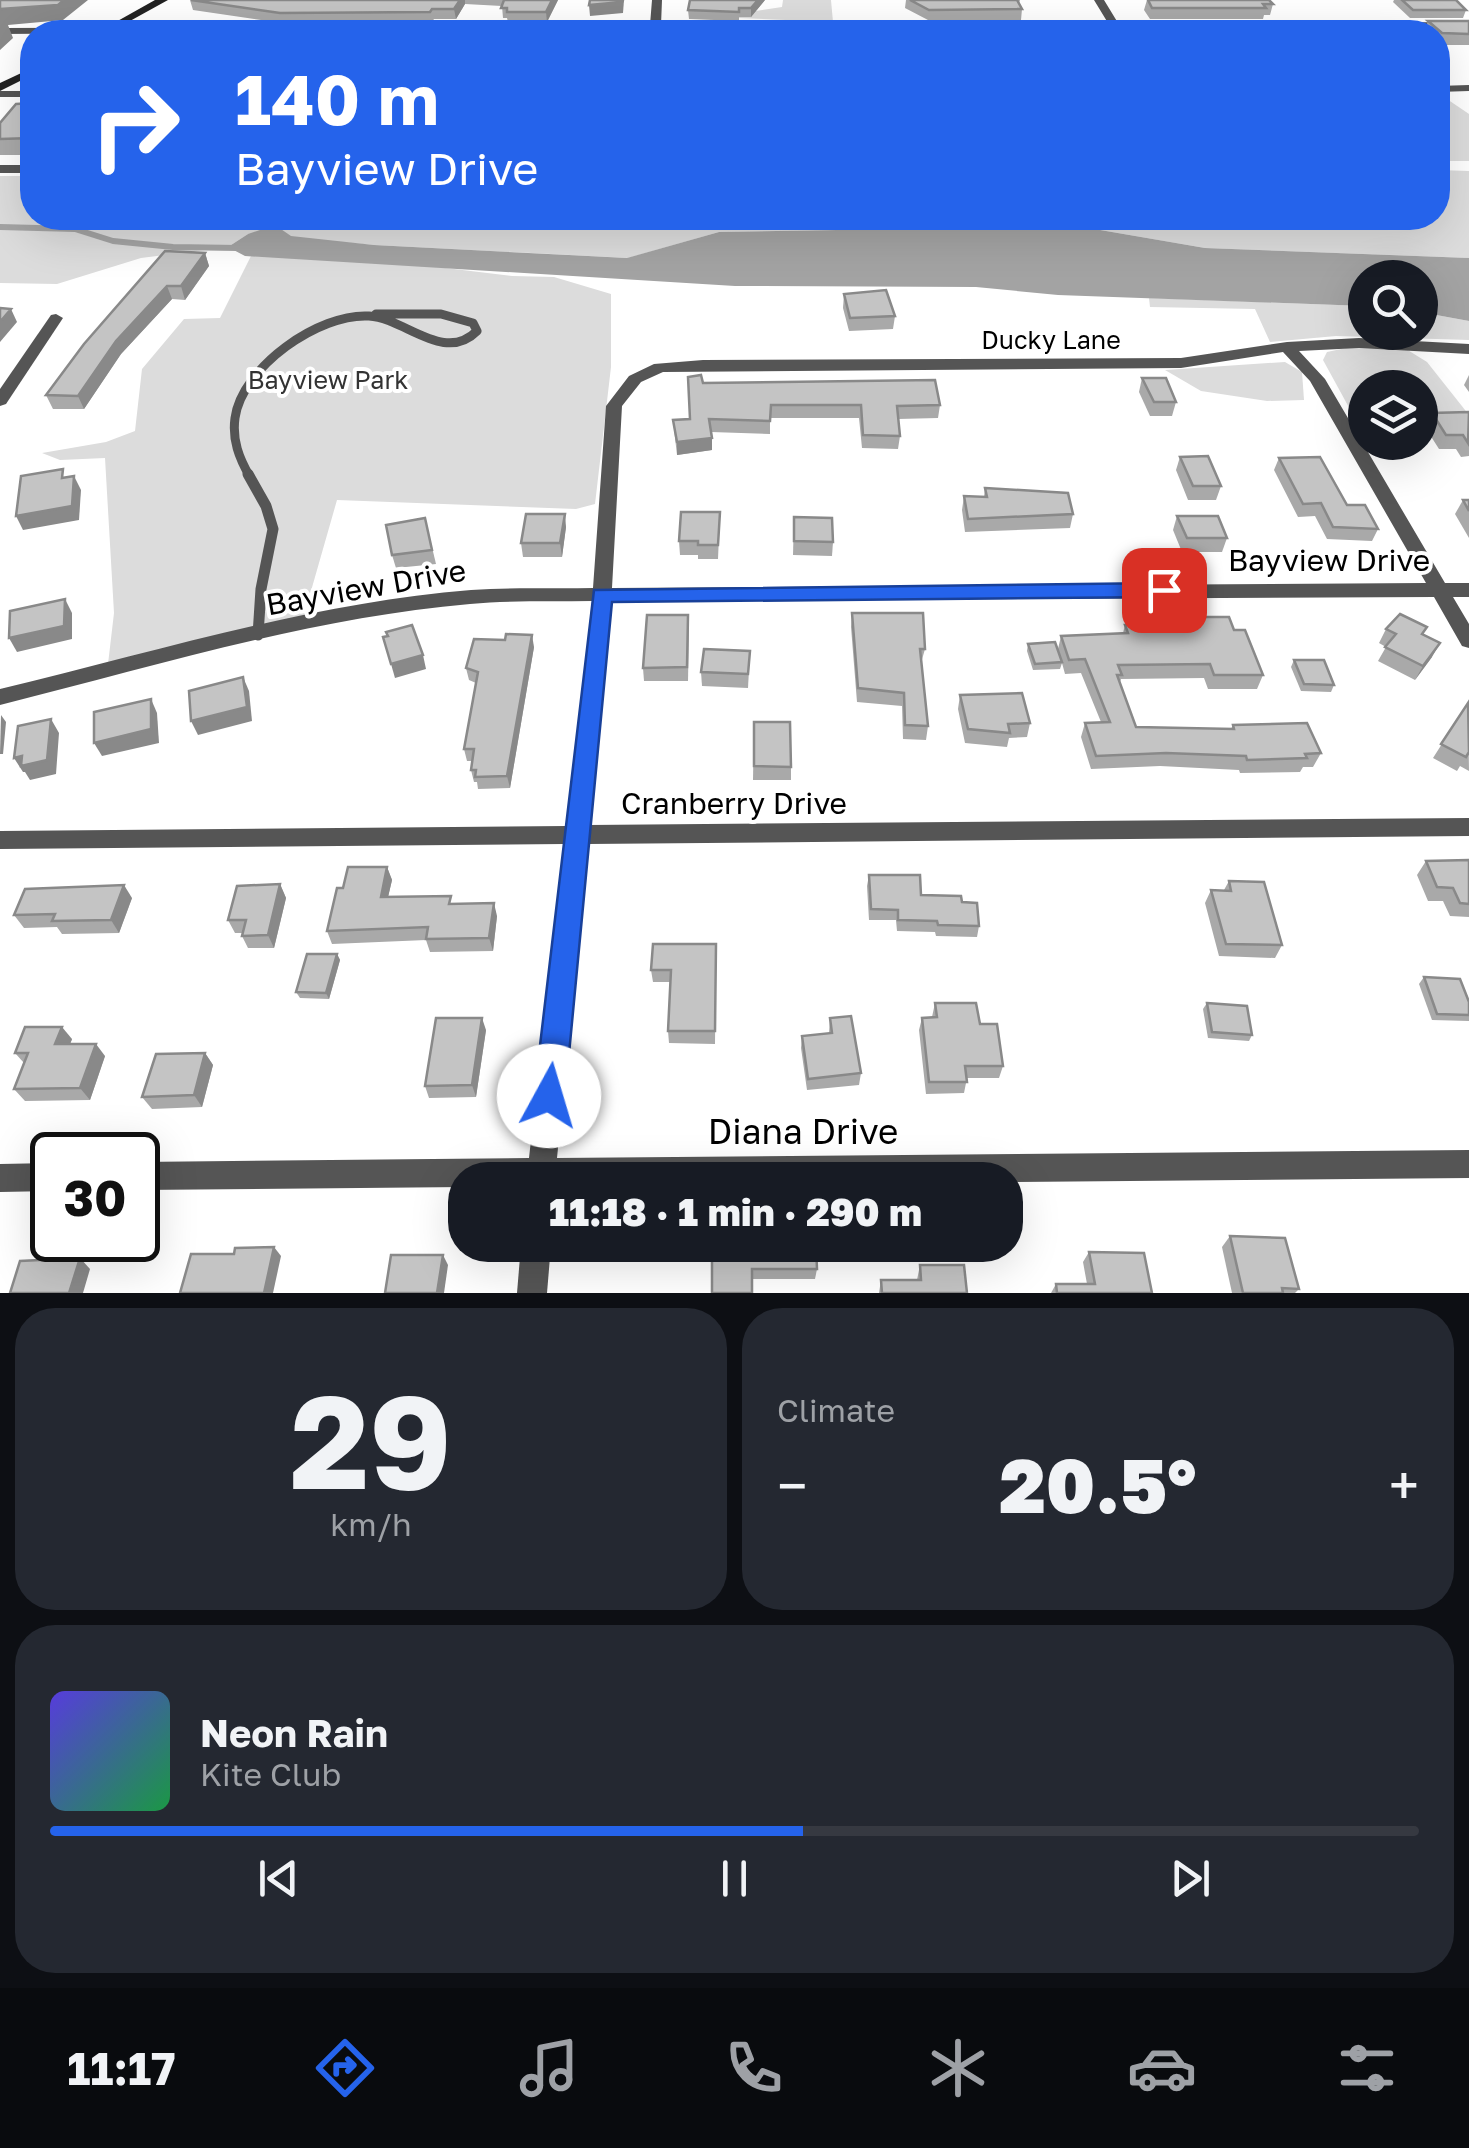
<!DOCTYPE html>
<meta charset="utf-8">
<style>
body{margin:0;font-family:"Golos Text",sans-serif;background:#242831;color:#f1f3f6;height:100vh;display:flex;flex-direction:column;font-size:38px;white-space:nowrap}
*{box-sizing:border-box;margin:0}
p{font-size:32px;color:#9ea1a6}
.icon{flex:none;width:55px;height:55px;fill:none;stroke:currentColor;stroke-width:2;stroke-linecap:round;stroke-linejoin:round}
.map{position:relative;height:1293px;overflow:hidden}
.drawer{display:flex;flex-direction:column;gap:15px;padding:15px;background:#0d0f14;flex:1}
.drawer>*{flex:none}
.hud{position:absolute;left:20px;top:20px;width:1430px;height:210px;border-radius:40px;box-shadow:0 10px 40px #0002;background:#2563eb;color:#fff;overflow:hidden}
.fabs{position:absolute;left:1348px;top:260px;display:grid;gap:20px}
.fabs a{display:grid;place-items:center;width:90px;height:90px;border-radius:50%;background:#171b24;box-shadow:0 10px 40px #0002;font-size:50px}
.speed{position:absolute;left:30px;top:1132px;display:flex;gap:20px;font-size:50px;font-weight:700;text-align:center}
.speed>*{display:grid;place-content:center;width:130px;height:130px;border-radius:50%;background:#171b24;box-shadow:0 10px 40px #0002;line-height:1}
.speed .limit{border:5px solid #111;border-radius:15px;background:#fff;color:#111}
.pin{position:absolute;display:grid;place-items:center;width:85px;height:85px;color:#fff;margin:-42px;border-radius:20px;box-shadow:0 5px 15px #0006}
.me{position:absolute;width:110px;margin:-55px;rotate:6deg;stroke-linejoin:round;filter:drop-shadow(0 0 8px #0008)}
.turn{display:flex;align-items:center;gap:35px;height:210px;padding:0 50px;font-size:45px}
.turn .icon{width:130px;height:130px;stroke-width:2.5}
.turn b{display:block;font-size:70px;line-height:85px}
.big{font-size:75px;font-weight:800;line-height:1.1}
.drawer .tile{flex:1;display:flex;flex-direction:column;justify-content:center;gap:15px;min-width:0;padding:0 35px;border-radius:40px;background:#242831}
.drawer .dial{align-items:center;gap:0}
.dial b{font-size:130px;line-height:1}
.song{display:flex;align-items:center;gap:30px}
.cover{width:120px;height:120px;border-radius:15px;background:linear-gradient(135deg,hsl(250 70% 55%),hsl(140 70% 35%))}
.played{height:10px;border-radius:5px;background:linear-gradient(90deg,#2563eb 55%,#363941 55%)}
.keys{display:flex;justify-content:space-around;direction:ltr}
.heat{display:flex;justify-content:space-between;align-items:center;font-size:55px;direction:ltr}
.drawer .tiles{flex:1;display:grid;gap:15px;grid-template-columns:1fr 1fr}
.tile:last-child{grid-column:span 2}
.trip{position:absolute;left:448px;top:1162px;width:575px;height:100px;border-radius:40px;background:#171b24;box-shadow:0 10px 40px #0002;font-weight:800;line-height:100px;text-align:center}
.tabs{display:flex;height:160px;justify-content:space-around;align-items:center;background:#090b0e;color:#9ea1a6}
.tabs .icon{width:70px;height:70px}
.tabs .current{color:#2563eb}
.tabs b{font-size:45px;color:#f1f3f6}
.map>svg:first-child{display:block}
.green{fill:#dcdcdc}
.water{fill:#a3a3a3}
.lines{fill:none;stroke-linecap:round;stroke-linejoin:round}
.stream{stroke:#a3a3a3;stroke-width:6}
.lane-far1{stroke:#555;stroke-width:9}
.lane{stroke:#555;stroke-width:11}
.street{fill:#555;fill-rule:evenodd}
.secondary{fill:#222;fill-rule:evenodd}
.wall{fill:#a9a9a9}
.shaded-wall{fill:#898989}
.building{fill:#c4c4c4;stroke:#898989;stroke-width:2.5}
.route{fill:#2563eb;stroke:#184099;stroke-width:2.5}
.labels{text-anchor:middle;dominant-baseline:central;stroke-width:8;stroke-linejoin:round;paint-order:stroke}
.far-street-label{font-size:25px;fill:#000;stroke:#fff}
.far-park-label{font-size:25px;fill:#333;stroke:#fff}
.street-label{font-size:30px;fill:#000;stroke:#fff}
.near-street-label{font-size:35px;fill:#000;stroke:#fff}
</style>
<div class="map">
<svg width="1469" height="1293" viewBox="0 0 1469 1293">
<rect width="100%" height="100%" fill="#fff"/>
<g class="green">
<polygon points="783,0 831,0 833,22 738,18 742,13 782,7"/>
<polygon points="1438,93 1469,114 1469,161 1438,161"/>
<polygon points="1438,170 1469,171 1469,258 1205,248 1077,226 719,232 628,258 374,245 248,234 228,247 141,258 57,284 0,283 0,176 32,176 32,218 1438,218"/>
<polygon points="251,256 396,262 512,276 554,277 611,294 611,367 595,504 576,509 337,500 303,619 108,664 114,613 105,458 60,460 42,453 106,442 135,431 142,369 184,319 220,318"/>
<polygon points="1149,298 1365,306 1365,332 1420,332 1420,312 1469,321 1469,340 1336,336 1270,342 1255,309 1150,307"/>
<polygon points="1346,348 1406,349 1427,362 1469,415 1469,421 1420,418 1420,388 1365,388 1365,414 1352,413 1323,360 1327,352"/>
<polygon points="1285,362 1302,372 1304,400 1267,401 1201,391 1165,370"/>
</g>
<polygon class="water" points="275,225 291,236 374,245 627,258 719,232 1077,226 1205,248 1469,258 1469,321 1420,312 1420,278 1365,278 1365,306 1058,295 976,287 735,286 245,256 228,247 248,234"/>
<g class="lines">
<polyline class="stream" points="0,227 75,229 113,241 173,247 238,248"/>
<path class="lane-far1" d="M250,477c-11,-19 -18,-37 -15,-59 7,-51 84,-105 134,-102 36,2 75,48 108,15l-4,-8 -32,-9h-65"/>
<polyline class="lane" points="248,474 266,506 273,529 261,589 258,635"/>
<g class="street">
<polygon points="652,0 662,0 661,25 1108,23 1094,0 1104,0 1118,23 1188,23 1193,26 1188,29 1122,29 1123,32 1111,29 397,32 392,29 397,26 650,25"/>
<polygon points="1469,22 1469,28 1252,29 1247,26 1252,23"/>
<polygon points="303,27 308,30 307,32 0,34 0,28"/>
<polygon points="1469,85 1469,91 1438,92 1438,86"/>
<rect x="0" y="91" width="32" height="6"/>
<rect x="0" y="165" width="32" height="8"/>
<polygon points="56,314 63,318 6,404 0,406 0,389 51,315"/>
<path d="M1359,338l110,6v10l-110,-6 -60,3 26,28 120,204h24v14h-16l16,27v24l-7,-2 -28,-49 -823,4 -22,224 880,-7v18l-881,8 -31,314 912,-8v28l-464,4 -540,-2v7l-327,3v-28l391,-4 35,-314 -564,5v-18l567,-5 25,-225c-41,1 -82,-1 -122,3 -160,14 -315,62 -470,101v-16c155,-37 311,-86 471,-99 40,-3 81,-1 122,-2l13,-182 23,-30 25,-12 49,-4 478,-2 106,-16zM1283,352l27,29 116,202 -814,5 10,-182 19,-24 22,-10 518,-4z"/>
<polygon points="52,1163 52,1191 0,1192 0,1164"/>
<polygon points="521,1245 551,1245 547,1293 517,1293"/>
</g>
<g class="secondary">
<polygon points="155,0 168,0 110,32 98,32"/>
<polygon points="32,68 32,75 0,91 0,83"/>
</g>
</g>
<g class="wall">
<polygon points="190,0 558,0 547,22 508,22 507,18 503,18 502,6 465,4 456,19 434,19 432,22 282,23 193,10"/>
<polygon points="765,0 751,17 739,17 739,21 689,19 688,10"/>
<polygon points="906,0 1020,0 1019,3 1022,9 1021,20 928,20 905,8"/>
<polygon points="1147,0 1269,0 1273,4 1270,15 1264,15 1263,19 1150,19 1144,10"/>
<polygon points="1394,0 1456,0 1466,10 1463,18 1410,18 1393,2"/>
<polygon points="1428,21 1469,21 1469,45 1438,45 1438,32 1424,32"/>
<polygon points="977,25 1034,32 976,32"/>
<polygon points="32,103 32,155 0,155 0,123"/>
<polygon points="205,253 209,266 185,300 172,299 121,354 84,409 53,409 46,395"/>
<polygon points="844,294 895,316 893,329 849,331 843,308"/>
<polygon points="1469,375 1469,392 1464,385"/>
<polygon points="1142,378 1176,402 1172,416 1150,416 1139,392"/>
<polygon points="703,383 940,405 938,418 898,419 900,436 898,449 862,448 859,418 770,418 770,434 711,432 712,450 677,455 673,420 690,419"/>
<polygon points="1469,412 1469,456 1461,457 1456,449 1439,449 1425,427 1432,413"/>
<polygon points="1180,457 1221,486 1216,500 1188,500 1176,470"/>
<polygon points="1279,458 1378,529 1372,541 1327,539 1315,516 1298,517 1274,470"/>
<polygon points="985,488 1073,514 1070,528 965,532 962,510 964,496 984,497"/>
<polygon points="1463,500 1469,500 1469,538 1455,514"/>
<polygon points="720,512 718,559 698,559 698,555 680,555 679,541"/>
<polygon points="1177,516 1227,538 1222,552 1182,552 1173,530"/>
<polygon points="794,517 833,542 832,556 793,555"/>
<polygon points="425,518 436,564 396,568 392,555"/>
<polygon points="566,527 562,557 523,557 521,543"/>
<polygon points="852,613 925,649 921,663 928,726 926,740 903,739 902,706 857,702 851,627"/>
<polygon points="1200,617 1234,630 1263,675 1257,689 1208,689 1204,678 1121,679 1120,682 1136,727 1231,729 1233,725 1321,753 1313,767 1303,767 1300,772 1240,773 1239,770 1160,766 1091,769 1081,737 1085,723 1101,722 1081,673 1065,674 1062,663 1060,669 1033,670 1027,651 1028,644 1058,649 1061,636 1123,633 1125,625 1195,624 1198,623"/>
<polygon points="689,629 688,681 644,681 643,668"/>
<polygon points="1386,629 1423,634 1432,657 1415,680 1378,661 1386,647 1379,643"/>
<polygon points="534,647 510,788 478,789 477,782 474,782 471,770 473,761 467,761 464,749 476,683 469,680 466,668"/>
<polygon points="750,651 748,688 702,686 701,672"/>
<polygon points="1294,660 1334,685 1331,692 1301,691 1291,667"/>
<polygon points="960,695 1030,723 1027,737 1009,738 1007,747 965,743 958,709"/>
<polygon points="1468,703 1469,771 1460,766 1457,771 1433,758"/>
<polygon points="754,722 791,767 791,780 753,780"/>
<polygon points="1469,860 1469,917 1450,916 1443,901 1428,901 1417,875 1426,861"/>
<polygon points="387,867 392,880 388,897 453,904 497,916 493,951 430,952 426,940 332,944 327,931 343,888"/>
<polygon points="869,875 921,895 962,902 979,926 977,937 936,936 935,932 897,931 896,920 869,920 867,886"/>
<polygon points="1229,881 1282,945 1275,958 1219,956 1205,903 1211,890 1224,890"/>
<polygon points="280,884 286,898 274,948 248,948 242,936 242,933 235,933 228,920"/>
<polygon points="132,898 119,933 62,934 57,927 24,928 14,915"/>
<polygon points="716,944 715,1044 669,1043 668,1031 671,982 653,982 651,970"/>
<polygon points="337,954 340,960 329,999 300,998 296,992"/>
<polygon points="1424,977 1469,1002 1469,1021 1432,1020 1419,984"/>
<polygon points="935,1003 980,1024 1003,1066 999,1078 967,1078 964,1093 926,1094 919,1030 922,1018 932,1017"/>
<polygon points="1207,1003 1252,1035 1249,1041 1208,1038 1203,1009"/>
<polygon points="830,1018 861,1073 859,1085 807,1090 801,1048 802,1036 829,1033"/>
<polygon points="486,1030 476,1097 429,1098 425,1086"/>
<polygon points="72,1039 70,1044 105,1056 90,1100 25,1101 14,1089 24,1063 15,1053"/>
<polygon points="205,1053 213,1065 202,1107 152,1109 142,1097"/>
<polygon points="1230,1236 1299,1289 1295,1293 1232,1293 1222,1247"/>
<polygon points="712,1245 817,1269 815,1279 752,1279"/>
<polygon points="1089,1252 1152,1293 1051,1293 1056,1284 1087,1284 1083,1262"/>
<polygon points="920,1265 967,1293 879,1293 881,1280 917,1280"/>
</g>
<g class="shaded-wall">
<polygon points="64,0 88,0 63,20 8,25 13,38 0,50 0,9"/>
<polygon points="460,0 465,0 465,4 456,19 454,9"/>
<polygon points="552,0 558,0 547,22 546,12"/>
<polygon points="624,0 623,13 590,16 589,5"/>
<polygon points="758,0 765,0 751,17 751,8"/>
<polygon points="205,253 209,266 185,300 181,286"/>
<polygon points="167,286 172,299 121,354 84,409 78,396 116,341"/>
<polygon points="11,309 17,322 0,342 0,322"/>
<polygon points="712,438 712,450 677,455 677,442"/>
<polygon points="74,476 81,490 79,520 23,530 16,516"/>
<polygon points="565,514 566,527 562,557 560,543"/>
<polygon points="65,599 72,613 72,639 17,652 9,638"/>
<polygon points="532,635 534,647 510,788 507,776"/>
<polygon points="1440,643 1432,657 1415,680 1423,666"/>
<polygon points="423,655 426,669 395,678 391,664"/>
<polygon points="243,677 249,691 252,721 198,735 191,721"/>
<polygon points="151,699 157,713 159,743 102,756 94,743"/>
<polygon points="1,715 6,722 3,754 0,754"/>
<polygon points="51,719 59,733 56,774 30,780 25,772 23,772 14,758"/>
<polygon points="387,867 392,880 385,910 381,897"/>
<polygon points="280,884 286,898 274,948 268,935"/>
<polygon points="124,885 132,898 119,933 111,920"/>
<polygon points="494,903 497,916 493,951 489,938"/>
<polygon points="337,954 340,960 329,999 326,993"/>
<polygon points="482,1018 486,1030 476,1097 472,1085"/>
<polygon points="62,1027 72,1039 65,1057 55,1044"/>
<polygon points="96,1044 105,1056 90,1100 80,1088"/>
<polygon points="205,1053 213,1065 202,1107 194,1095"/>
<polygon points="274,1247 281,1256 273,1293 264,1293"/>
<polygon points="443,1255 448,1265 444,1293 437,1293"/>
<polygon points="80,1258 90,1269 83,1293 69,1293"/>
</g>
<g class="building">
<polygon points="0,0 64,0 58,5 0,9"/>
<polygon points="191,0 460,0 454,9 432,9 430,12 280,13"/>
<polygon points="504,0 552,0 546,12 507,12 507,8 501,8"/>
<polygon points="590,0 623,0 622,2 589,5"/>
<polygon points="690,0 758,0 751,8 739,8 739,12 688,10"/>
<polygon points="910,0 1017,0 1022,9 929,10"/>
<polygon points="1148,0 1269,0 1273,4 1263,4 1266,8 1152,8"/>
<polygon points="1402,0 1456,0 1466,10 1413,10"/>
<polygon points="1428,21 1469,21 1469,34 1442,33"/>
<polygon points="971,23 974,32 913,32 912,28"/>
<polygon points="705,24 748,24 741,32 705,32"/>
<polygon points="1030,24 1034,32 998,32 977,25"/>
<polygon points="1160,24 1274,24 1280,32 1165,32"/>
<polygon points="422,25 415,32 265,32 266,31 279,31 279,26"/>
<polygon points="503,25 539,25 535,32 501,32"/>
<polygon points="1331,30 1364,32 1365,32 1332,32"/>
<polygon points="32,103 32,138 0,139 0,123 16,104"/>
<polygon points="165,251 205,253 181,286 167,286 116,341 78,396 46,395 84,344"/>
<polygon points="886,290 895,316 850,318 844,294"/>
<polygon points="0,308 11,309 0,322"/>
<polygon points="701,375 703,383 935,380 940,405 897,406 900,436 863,435 861,405 771,405 770,421 709,419 712,438 677,442 673,420 690,419 688,377"/>
<polygon points="1142,378 1166,378 1176,402 1154,402"/>
<polygon points="1469,412 1468,443 1463,435 1446,435 1432,413"/>
<polygon points="1208,456 1221,486 1193,486 1180,457"/>
<polygon points="1320,457 1347,505 1365,505 1378,529 1333,527 1321,503 1303,504 1279,458"/>
<polygon points="63,469 62,478 74,476 72,506 16,516 21,476"/>
<polygon points="985,488 1068,493 1073,514 968,519 964,496 987,497"/>
<polygon points="1463,500 1469,500 1469,511"/>
<polygon points="681,512 720,512 718,545 698,545 698,541 679,541"/>
<polygon points="526,514 565,514 560,543 521,543"/>
<polygon points="1177,516 1218,516 1227,538 1187,538"/>
<polygon points="794,517 832,518 833,542 794,541"/>
<polygon points="425,518 432,550 392,555 386,525"/>
<polygon points="65,599 64,626 9,638 10,611"/>
<polygon points="852,613 923,613 925,649 920,649 928,726 905,725 904,693 858,688"/>
<polygon points="1400,614 1427,627 1422,634 1440,643 1423,666 1385,647 1396,634 1386,629"/>
<polygon points="647,615 688,615 687,667 643,668"/>
<polygon points="1200,617 1229,617 1234,630 1245,630 1263,675 1214,675 1210,664 1118,665 1122,675 1117,675 1136,727 1234,729 1233,725 1307,723 1321,753 1305,754 1307,758 1247,760 1246,756 1166,753 1096,756 1085,723 1110,722 1085,659 1069,660 1061,636 1128,633 1125,625 1195,624 1201,622"/>
<polygon points="412,625 423,655 391,664 383,637 388,636 386,632"/>
<polygon points="506,634 532,635 507,776 475,777 476,770 471,770 474,749 464,749 478,672 466,668 474,639 505,640"/>
<polygon points="1055,642 1062,662 1035,664 1028,644"/>
<polygon points="704,649 750,651 748,674 701,672"/>
<polygon points="1294,660 1324,660 1334,685 1304,684"/>
<polygon points="243,677 247,707 191,721 189,691"/>
<polygon points="1022,693 1030,723 1008,724 1010,733 968,729 960,695"/>
<polygon points="151,699 151,729 94,743 94,712"/>
<polygon points="1468,703 1469,752 1466,757 1441,744"/>
<polygon points="51,719 47,760 21,766 22,756 14,758 18,726"/>
<polygon points="754,722 790,722 791,767 754,766"/>
<polygon points="1469,860 1469,904 1460,903 1453,888 1437,887 1426,861"/>
<polygon points="348,867 387,867 381,897 451,896 449,904 494,903 489,938 426,939 428,927 327,931 337,888 343,888"/>
<polygon points="869,875 920,875 921,895 961,896 962,902 977,903 979,926 938,925 937,921 898,920 898,910 871,909"/>
<polygon points="1229,881 1264,882 1282,945 1226,944 1211,890 1231,891"/>
<polygon points="280,884 268,935 242,936 246,920 228,920 237,886"/>
<polygon points="124,885 111,920 52,921 55,914 14,915 25,889"/>
<polygon points="653,944 716,944 715,1031 668,1031 671,970 651,970"/>
<polygon points="307,954 337,954 326,993 296,992"/>
<polygon points="1424,977 1460,979 1469,1002 1469,1015 1437,1014"/>
<polygon points="935,1003 976,1003 980,1024 997,1024 1003,1066 965,1066 967,1082 929,1082 922,1018 937,1017"/>
<polygon points="1207,1003 1247,1006 1252,1035 1212,1032"/>
<polygon points="851,1016 861,1073 808,1079 802,1036 832,1033 830,1018"/>
<polygon points="436,1018 482,1018 472,1085 425,1086"/>
<polygon points="25,1027 62,1027 55,1044 96,1044 80,1088 14,1089 28,1053 15,1053"/>
<polygon points="205,1053 194,1095 142,1097 156,1054"/>
<polygon points="1230,1236 1285,1238 1299,1289 1282,1288 1283,1293 1243,1293"/>
<polygon points="712,1245 816,1245 817,1269 752,1269 752,1293 712,1293"/>
<polygon points="274,1247 264,1293 180,1293 191,1254 234,1254 235,1248"/>
<polygon points="1089,1252 1144,1253 1152,1293 1057,1293 1056,1284 1095,1284"/>
<polygon points="391,1255 443,1255 437,1293 385,1293"/>
<polygon points="80,1258 69,1293 10,1293 20,1261"/>
<polygon points="920,1265 964,1265 967,1293 882,1293 881,1280 921,1280"/>
</g>
<polygon class="route" points="1164,583 1175,590 1164,597 612,602 565,1096 560,1106 549,1110 538,1106 534,1096 594,590"/>
<g class="labels">
<g class="far-street-label">
<text x="1051" y="339">Ducky Lane</text>
</g>
<g class="far-park-label">
<text x="328" y="379">Bayview Park</text>
</g>
<g class="street-label">
<text x="1329" y="560">Bayview Drive</text>
<text transform="translate(366 587) rotate(-10)">Bayview Drive</text>
<text x="734" y="803">Cranberry Drive</text>
</g>
<g class="near-street-label">
<text x="803" y="1131">Diana Drive</text>
</g>
</g>
</svg>
<div class="fabs">
<a><svg class="icon" aria-label="search" viewBox="0 0 24 24"><circle cx="10" cy="10" r="6"/><path d="M15 15l6 6"/></svg></a>
<a><svg class="icon" aria-label="layers" viewBox="0 0 24 24"><path d="M12 4l9 5-9 5-9-5zM3 14l9 5 9-5"/></svg></a>
</div>
<div class="speed"><div class="limit">30</div></div>
<div class="pin" style="left:1164px;top:590px;background:#d93025"><svg class="icon" aria-label="arrive" viewBox="0 0 24 24"><path d="M6 21V4h12l-3 4 3 4H6"/></svg></div>
<svg class="me" style="left:549px;top:1096px" viewBox="-20 -20 40 40"><circle r="19" fill="#fff"/><path d="M0-13L10 11 0 6-10 11z" fill="#2563eb"/></svg>
<div class="trip">11:18 · 1 min · 290 m</div>
<div class="hud">
<div class="turn"><svg class="icon" aria-label="right" viewBox="0 0 24 24"><path d="M7 20v-9h11M14 6l5 5-5 5"/></svg><div><b>140 m</b>Bayview Drive</div></div>
</div>
</div>
<section class="drawer">
<div class="tiles">
<div class="tile dial"><b>29</b><p>km/h</p></div>
<div class="tile"><p>Climate</p>
<div class="heat"><a>−</a><b class="big">20.5°</b><a>+</a></div>
</div>
<div class="tile">
<div class="song"><i class="cover"></i><div><b>Neon Rain</b><p>Kite Club</p></div></div>
<div class="played"></div>
<div class="keys"><svg class="icon" aria-label="previous" viewBox="0 0 24 24"><path d="M18 5L8 12l10 7zM5 5v14"/></svg><svg class="icon" aria-label="pause" viewBox="0 0 24 24"><path d="M8 5v14M16 5v14"/></svg><svg class="icon" aria-label="next" viewBox="0 0 24 24"><path d="M6 5l10 7-10 7zM19 5v14"/></svg></div>
</div>
</div>
</section>
<nav class="tabs">
<b>11:17</b>
<svg class="icon current" aria-label="directions" viewBox="0 0 24 24"><path d="M12 3l9 9-9 9-9-9zM9 14v-3h6M13 9l2 2-2 2"/></svg>
<svg class="icon" aria-label="music" viewBox="0 0 24 24"><path d="M9 18V5l10-2v13"/><circle cx="6" cy="18" r="3"/><circle cx="16" cy="16" r="3"/></svg>
<svg class="icon" aria-label="phone" viewBox="0 0 24 24"><path d="M5 4h4l2 5-3 2q2 4 5 5l2-3 5 2v4C11 20 4 13 5 4z"/></svg>
<svg class="icon" aria-label="climate" viewBox="0 0 24 24"><path d="M12 3v18M4 7l16 10M4 17L20 7"/></svg>
<svg class="icon" aria-label="car" viewBox="0 0 24 24"><path d="M5 17H2v-5l4-1 3-4h7l3 4 3 1v5h-3M9 17h6M6 11h13"/><circle cx="7" cy="17" r="2"/><circle cx="17" cy="17" r="2"/></svg>
<svg class="icon" aria-label="filters" viewBox="0 0 24 24"><path d="M4 7h16M4 17h16"/><circle cx="9" cy="7" r="2"/><circle cx="15" cy="17" r="2"/></svg>
</nav>
